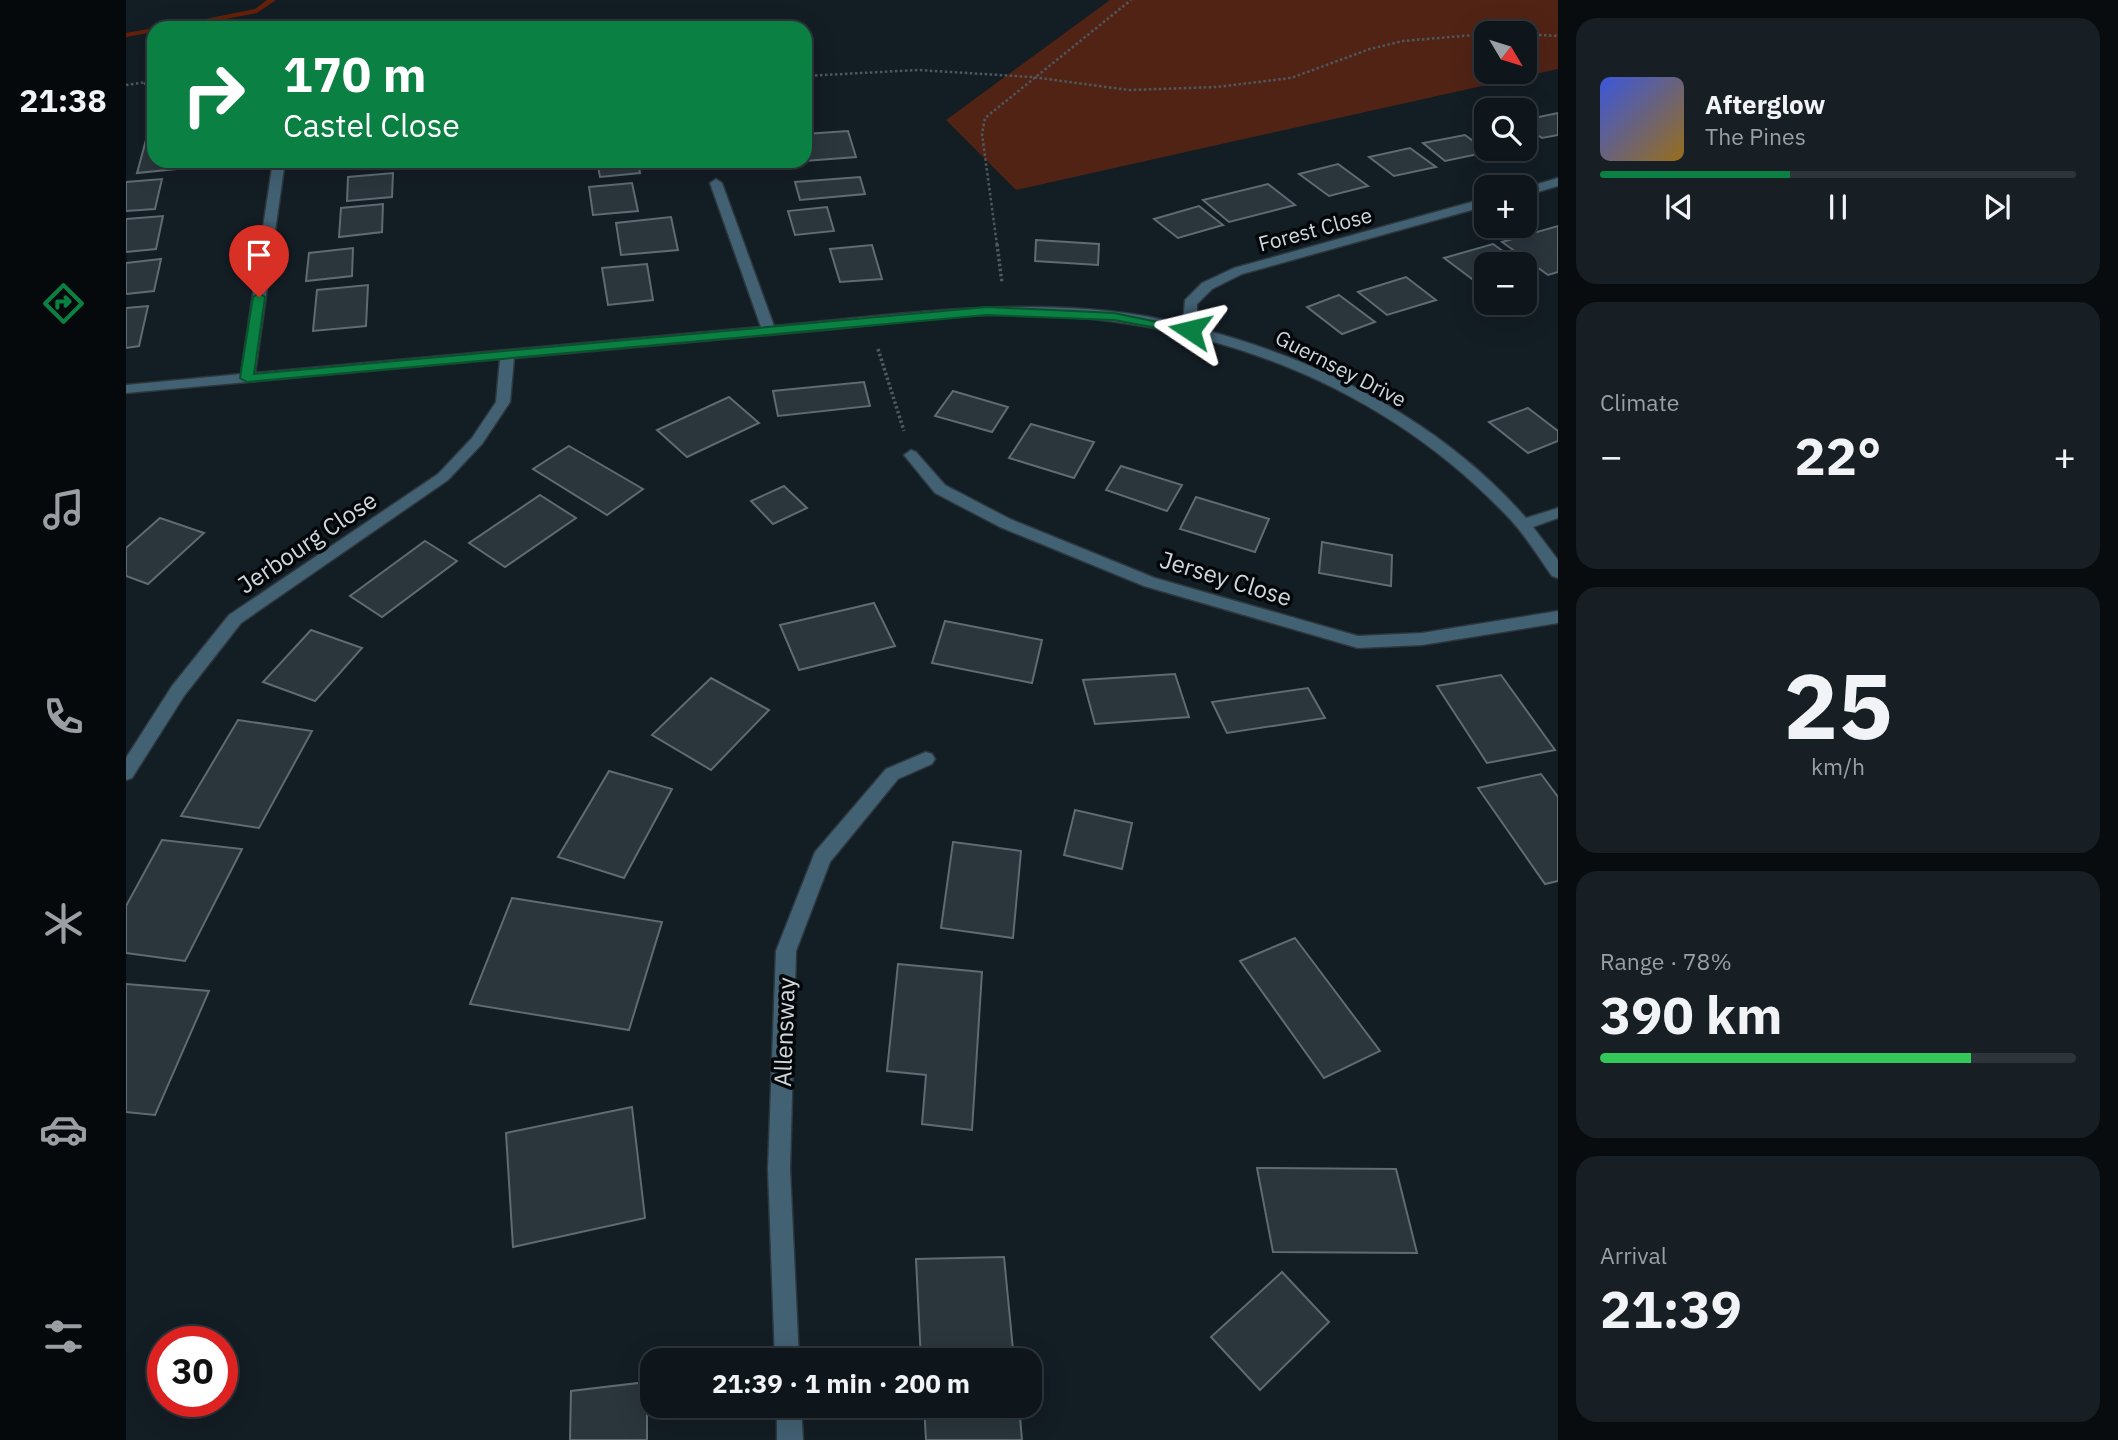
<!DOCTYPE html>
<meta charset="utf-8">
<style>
body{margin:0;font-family:"IBM Plex Sans",sans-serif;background:#171f24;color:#f1f3f6;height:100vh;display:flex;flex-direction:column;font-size:26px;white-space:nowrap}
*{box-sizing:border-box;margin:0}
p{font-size:23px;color:#9b9fa3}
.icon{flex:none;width:38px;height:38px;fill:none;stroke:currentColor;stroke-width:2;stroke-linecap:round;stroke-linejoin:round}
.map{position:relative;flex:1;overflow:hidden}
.sheet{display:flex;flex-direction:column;gap:18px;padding:18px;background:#080c0f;width:560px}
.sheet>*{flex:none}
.top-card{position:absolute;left:21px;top:21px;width:665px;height:147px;border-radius:21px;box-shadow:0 7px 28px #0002,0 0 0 2px #2e353a;background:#0b8043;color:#fff;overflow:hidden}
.needle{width:46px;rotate:128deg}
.tools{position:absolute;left:1348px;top:21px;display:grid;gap:14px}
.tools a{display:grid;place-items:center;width:63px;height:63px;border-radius:14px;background:#0e161b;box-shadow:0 7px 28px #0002,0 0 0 2px #2e353a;font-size:35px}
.speed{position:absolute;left:21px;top:1326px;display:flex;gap:14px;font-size:35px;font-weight:700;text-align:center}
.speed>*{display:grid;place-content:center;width:91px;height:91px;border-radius:50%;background:#0e161b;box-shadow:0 7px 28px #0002,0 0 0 2px #2e353a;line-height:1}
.speed .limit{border:10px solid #d22;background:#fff;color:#111}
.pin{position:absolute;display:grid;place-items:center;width:60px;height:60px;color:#fff;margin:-72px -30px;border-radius:50% 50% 50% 0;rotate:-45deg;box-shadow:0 0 7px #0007}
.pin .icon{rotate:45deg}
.me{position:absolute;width:77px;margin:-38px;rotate:280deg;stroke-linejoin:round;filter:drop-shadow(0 0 5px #0008)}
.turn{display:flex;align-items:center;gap:24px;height:147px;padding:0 21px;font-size:32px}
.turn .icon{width:91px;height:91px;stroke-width:2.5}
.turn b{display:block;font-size:49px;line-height:60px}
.big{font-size:52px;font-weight:700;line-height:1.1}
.sheet .tile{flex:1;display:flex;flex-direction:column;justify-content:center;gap:10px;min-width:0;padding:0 24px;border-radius:21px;background:#171f24}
.sheet .dial{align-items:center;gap:0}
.dial b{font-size:91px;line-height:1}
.song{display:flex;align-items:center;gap:21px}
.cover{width:84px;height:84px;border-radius:10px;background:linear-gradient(135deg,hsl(230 70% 55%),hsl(40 70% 35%))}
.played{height:7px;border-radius:4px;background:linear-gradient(90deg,#0b8043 40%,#2e353a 40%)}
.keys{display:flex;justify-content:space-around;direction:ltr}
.heat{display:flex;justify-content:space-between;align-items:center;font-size:38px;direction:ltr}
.charge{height:10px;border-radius:5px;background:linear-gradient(90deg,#34c759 78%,#2e353a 0)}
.trip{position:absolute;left:514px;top:1348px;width:402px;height:70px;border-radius:21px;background:#0e161b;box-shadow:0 7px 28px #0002,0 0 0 2px #2e353a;font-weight:700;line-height:70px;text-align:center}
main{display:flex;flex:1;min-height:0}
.dock{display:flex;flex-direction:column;width:126px;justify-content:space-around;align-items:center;background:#06090b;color:#9b9fa3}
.dock .icon{width:49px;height:49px}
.dock .selected{color:#0b8043}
.dock b{font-size:32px;color:#f1f3f6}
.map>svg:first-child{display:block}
.green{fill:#502315;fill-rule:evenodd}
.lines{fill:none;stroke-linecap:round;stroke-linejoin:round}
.stream{fill:#652009;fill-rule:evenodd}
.building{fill:#2a353c;stroke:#5e6b73;stroke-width:2}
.minor-casing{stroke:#2d373e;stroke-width:3}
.path-far1{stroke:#4f585e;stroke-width:2.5;stroke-dasharray:2.5 2.5;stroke-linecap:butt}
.path{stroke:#4f585e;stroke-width:3.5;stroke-dasharray:2.5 2.5;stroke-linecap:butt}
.minor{fill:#426173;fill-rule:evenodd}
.route{fill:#0b8043;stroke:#07532c;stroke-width:2}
.labels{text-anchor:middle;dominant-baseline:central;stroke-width:7;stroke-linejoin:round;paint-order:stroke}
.far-street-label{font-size:21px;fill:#d0d8dc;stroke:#04070a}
.street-label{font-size:24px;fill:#d0d8dc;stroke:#04070a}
</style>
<main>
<nav class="dock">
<b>21:38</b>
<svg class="icon selected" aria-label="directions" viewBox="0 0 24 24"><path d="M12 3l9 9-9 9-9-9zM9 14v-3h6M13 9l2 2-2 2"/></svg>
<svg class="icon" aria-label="music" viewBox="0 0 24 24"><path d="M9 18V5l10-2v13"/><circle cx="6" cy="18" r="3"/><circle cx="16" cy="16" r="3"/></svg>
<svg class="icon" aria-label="phone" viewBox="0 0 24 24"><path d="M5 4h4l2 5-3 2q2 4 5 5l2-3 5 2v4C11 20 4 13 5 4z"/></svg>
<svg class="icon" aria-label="climate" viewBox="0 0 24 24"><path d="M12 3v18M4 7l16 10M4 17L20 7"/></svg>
<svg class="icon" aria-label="car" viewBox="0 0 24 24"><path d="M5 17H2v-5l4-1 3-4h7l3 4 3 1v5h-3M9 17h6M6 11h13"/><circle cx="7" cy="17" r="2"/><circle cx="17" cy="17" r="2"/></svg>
<svg class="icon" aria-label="filters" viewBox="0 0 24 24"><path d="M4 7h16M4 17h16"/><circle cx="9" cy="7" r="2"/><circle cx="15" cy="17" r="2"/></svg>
</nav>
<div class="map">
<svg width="1432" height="1440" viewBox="0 0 1432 1440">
<rect width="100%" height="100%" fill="#131d24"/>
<path class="green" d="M984,0h448v69l-542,121 -70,-70zM1360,33h38v39h-38z"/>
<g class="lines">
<g class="stream">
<polygon points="141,0 150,0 131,13 52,28 35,28 129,9"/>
<polygon points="28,28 28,32 0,37 0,33 28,28 30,28"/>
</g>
</g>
<g class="building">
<polygon points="1432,113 1432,135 1416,138 1398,126 1398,120"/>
<polygon points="722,131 730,157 679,161 679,134"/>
<polygon points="1339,135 1362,152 1319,161 1297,143"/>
<polygon points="28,139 28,161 72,161 70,167 11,173 20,140"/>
<polygon points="1284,148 1310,167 1268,176 1243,157"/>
<polygon points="471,161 512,161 514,173 474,177"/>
<polygon points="1212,164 1242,186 1203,196 1173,174"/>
<polygon points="267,173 266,197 221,201 222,177"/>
<polygon points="734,177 739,194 674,200 669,182"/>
<polygon points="36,179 29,209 0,211 0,182"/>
<polygon points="506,183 512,211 467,215 463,187"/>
<polygon points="1142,184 1169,205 1103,222 1077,200"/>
<polygon points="257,204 256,232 213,237 215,208"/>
<polygon points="1073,206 1097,225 1052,238 1028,219"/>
<polygon points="701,207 708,231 669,235 662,211"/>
<polygon points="37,216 30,249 0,252 0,219"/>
<polygon points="545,217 552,250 495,255 490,223"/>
<polygon points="1432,226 1432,272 1422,275 1376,242"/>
<polygon points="910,240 973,244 972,265 909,261"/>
<polygon points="1367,244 1395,264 1360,264 1360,279 1350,282 1318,258"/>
<polygon points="746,245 756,279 714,282 704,249"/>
<polygon points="227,248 226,276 180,281 183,253"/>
<polygon points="35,259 28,291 0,294 0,263"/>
<polygon points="521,264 527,300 482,305 476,268"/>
<polygon points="1280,277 1310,300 1261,315 1232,292"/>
<polygon points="242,285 240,326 187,331 191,290"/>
<polygon points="1213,295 1249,322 1216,334 1181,307"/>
<polygon points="22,306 13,346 0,348 0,308"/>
<polygon points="738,382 744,406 652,416 647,391"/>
<polygon points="827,391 882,407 866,432 809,416"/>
<polygon points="603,397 633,423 561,457 531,430"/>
<polygon points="1402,408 1432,431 1432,441 1402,453 1363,422"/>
<polygon points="905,424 968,442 948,478 883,458"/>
<polygon points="443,446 517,489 481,515 407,469"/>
<polygon points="995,466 1056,485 1041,511 980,490"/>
<polygon points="658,486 681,508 647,524 625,501"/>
<polygon points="414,495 450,518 379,567 343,543"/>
<polygon points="1070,497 1143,519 1129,552 1054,529"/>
<polygon points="34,518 78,533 22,584 0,576 0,548"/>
<polygon points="299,541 331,561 256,617 224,596"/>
<polygon points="1196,542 1266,555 1265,586 1193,573"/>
<polygon points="748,603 769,646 673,670 654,625"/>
<polygon points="819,621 916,640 906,683 806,663"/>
<polygon points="185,630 236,648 189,701 137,682"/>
<polygon points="1049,674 1063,717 969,724 957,680"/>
<polygon points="1375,675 1429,750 1361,763 1311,686"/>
<polygon points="585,678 643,710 585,770 526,735"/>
<polygon points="1182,688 1199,718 1101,733 1086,702"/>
<polygon points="112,720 186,731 133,828 55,816"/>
<polygon points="483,771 546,789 498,878 432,857"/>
<polygon points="1415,774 1432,797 1432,881 1419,884 1352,788"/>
<polygon points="949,810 1006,823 996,869 938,855"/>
<polygon points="36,840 116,849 59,961 0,953 0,906"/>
<polygon points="827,842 895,851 887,938 815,928"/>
<polygon points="386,898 536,922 503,1030 344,1004"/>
<polygon points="1169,938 1254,1051 1198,1078 1114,961"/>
<polygon points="772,964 856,972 846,1130 796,1124 800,1075 761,1071"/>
<polygon points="0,984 83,991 29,1115 0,1112"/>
<polygon points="506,1107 519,1218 387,1247 380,1133"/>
<polygon points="1131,1168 1270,1169 1291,1253 1147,1252"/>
<polygon points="878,1257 888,1360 795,1360 790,1259"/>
<polygon points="1156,1272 1203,1322 1134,1390 1085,1337"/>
<polygon points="521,1382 521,1440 444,1440 445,1391"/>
<polygon points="798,1405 893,1405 896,1440 800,1440"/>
</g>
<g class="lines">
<defs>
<g id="minor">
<path d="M147,161h12l-30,212 506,-46 -51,-144 6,-4 6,4 52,143c135,-12 276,-35 409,-2l2,-24 17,-17 32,-15 252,-70v8l-244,68 -30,15 -15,15v24c123,31 245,94 329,190l32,-10v10l-25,9 25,33v18l-6,-2c-14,-20 -27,-41 -43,-58 -137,-145 -326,-208 -522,-203 -58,1 -117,11 -175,16 -99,9 -199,18 -298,27l-4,44 -28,42 -34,36 -207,143 -57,73 -52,82 -6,2v-22l46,-72 57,-71 209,-141 34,-36 24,-36 4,-43 -374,34v-8l115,-11z"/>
<polygon points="1432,178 1432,186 1398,196 1398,188"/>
<polygon points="785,450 790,452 819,485 884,519 1029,578 1232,636 1296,633 1432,611 1432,623 1296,645 1232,648 1018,586 874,527 809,493 778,455"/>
<polygon points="800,752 806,754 809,759 806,764 772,779 704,862 670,951 664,1169 673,1360 649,1360 642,1169 650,951 689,852 760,769"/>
<polygon points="651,1405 675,1405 677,1440 651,1440"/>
</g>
</defs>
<use href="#minor" class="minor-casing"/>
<g class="path-far1">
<polyline points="1398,34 1432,36"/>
<polyline points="679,76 792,70 906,77 1003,90 1091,87 1165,78 1244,49 1277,41 1360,34"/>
<polyline points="18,83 28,91"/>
<polyline points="0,85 28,81"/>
<polyline points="871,245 856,134 859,118 1005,0"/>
</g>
<g class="path">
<polyline points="871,244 876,283"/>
<polyline points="752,349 778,431"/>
</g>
<use href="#minor" class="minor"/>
</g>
<polygon class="route" points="133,293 139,297 128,374 861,307 988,313 1070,330 1064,334 988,320 861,315 121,382 114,378 127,297"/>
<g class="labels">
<g class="far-street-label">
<text transform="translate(1189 229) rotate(-15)">Forest Close</text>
<text transform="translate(1215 368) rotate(27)">Guernsey Drive</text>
</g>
<g class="street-label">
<text transform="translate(181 542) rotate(-34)">Jerbourg Close</text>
<text transform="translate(1100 578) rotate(17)">Jersey Close</text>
<text transform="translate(658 1032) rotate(-88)">Allensway</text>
</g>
</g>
</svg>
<div class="tools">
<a><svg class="needle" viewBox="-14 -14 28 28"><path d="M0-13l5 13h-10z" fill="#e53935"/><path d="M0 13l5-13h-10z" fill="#9b9fa3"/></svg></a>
<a><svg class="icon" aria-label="search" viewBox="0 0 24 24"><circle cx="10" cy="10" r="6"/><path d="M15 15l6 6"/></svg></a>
<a>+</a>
<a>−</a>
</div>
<div class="speed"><div class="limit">30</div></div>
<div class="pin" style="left:133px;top:297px;background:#d93025"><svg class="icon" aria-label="arrive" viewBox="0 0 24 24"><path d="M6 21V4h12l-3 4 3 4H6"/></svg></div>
<svg class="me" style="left:1064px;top:330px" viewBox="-20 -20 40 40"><path d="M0-17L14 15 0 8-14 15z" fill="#0b8043" stroke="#fff" stroke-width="4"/></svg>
<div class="trip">21:39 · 1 min · 200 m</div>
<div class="top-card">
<div class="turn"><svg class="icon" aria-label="right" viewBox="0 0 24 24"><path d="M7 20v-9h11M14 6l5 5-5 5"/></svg><div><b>170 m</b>Castel Close</div></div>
</div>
</div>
<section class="sheet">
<div class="tile">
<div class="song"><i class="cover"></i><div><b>Afterglow</b><p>The Pines</p></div></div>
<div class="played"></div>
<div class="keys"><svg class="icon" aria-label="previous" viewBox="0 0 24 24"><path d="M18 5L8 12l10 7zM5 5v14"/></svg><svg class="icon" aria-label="pause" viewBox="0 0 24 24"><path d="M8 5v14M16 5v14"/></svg><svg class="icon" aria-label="next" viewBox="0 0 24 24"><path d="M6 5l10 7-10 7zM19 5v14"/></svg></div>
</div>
<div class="tile"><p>Climate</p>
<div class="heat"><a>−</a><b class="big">22°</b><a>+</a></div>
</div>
<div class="tile dial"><b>25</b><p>km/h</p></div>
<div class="tile"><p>Range · 78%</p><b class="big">390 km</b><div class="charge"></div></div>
<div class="tile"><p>Arrival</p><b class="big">21:39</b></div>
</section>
</main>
